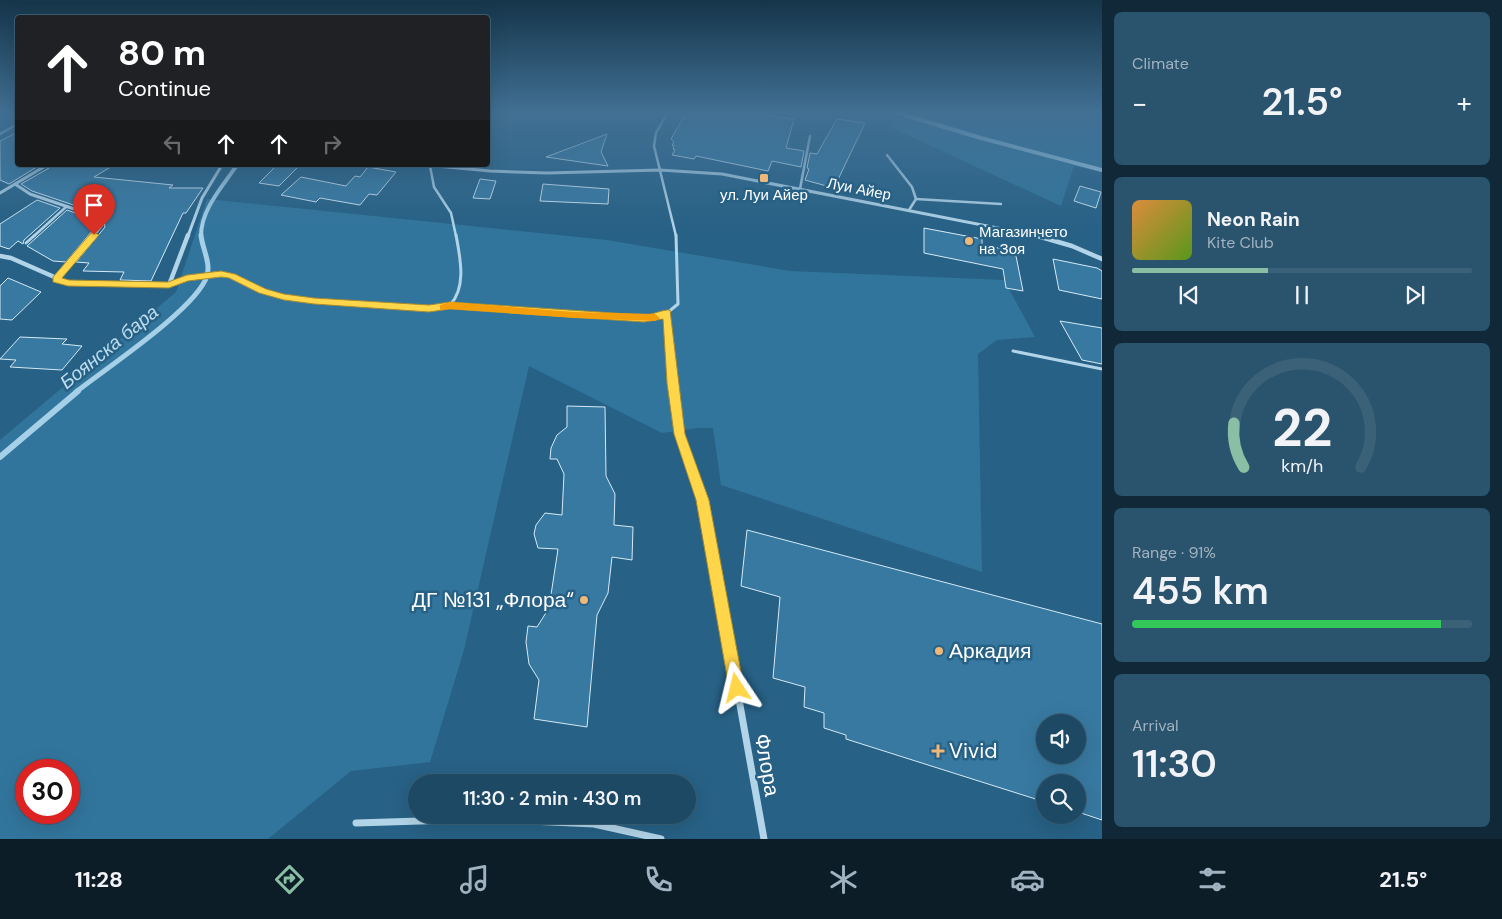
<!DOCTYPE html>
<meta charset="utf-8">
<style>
body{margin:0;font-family:"DM Sans",sans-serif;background:#2a536d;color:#f1f3f6;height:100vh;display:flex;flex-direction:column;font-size:19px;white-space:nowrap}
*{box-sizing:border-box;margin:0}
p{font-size:16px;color:#a0b2bf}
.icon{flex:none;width:28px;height:28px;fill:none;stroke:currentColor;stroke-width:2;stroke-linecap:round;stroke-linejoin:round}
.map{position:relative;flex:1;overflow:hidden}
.details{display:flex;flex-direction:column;gap:12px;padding:12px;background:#102837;width:400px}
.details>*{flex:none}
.guide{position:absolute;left:15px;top:15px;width:475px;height:152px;border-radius:5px;box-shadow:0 5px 20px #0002,0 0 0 1px #3b6178;background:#202124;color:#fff;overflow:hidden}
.buttons{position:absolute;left:1036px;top:714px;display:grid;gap:10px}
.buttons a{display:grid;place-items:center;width:50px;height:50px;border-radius:50%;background:#1d4964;box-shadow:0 5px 20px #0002,0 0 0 1px #3b6178;font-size:25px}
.speed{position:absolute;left:15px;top:759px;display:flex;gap:10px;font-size:25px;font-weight:700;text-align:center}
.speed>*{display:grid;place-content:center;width:65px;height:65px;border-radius:50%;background:#1d4964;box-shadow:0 5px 20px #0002,0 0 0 1px #3b6178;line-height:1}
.speed .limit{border:8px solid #d22;background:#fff;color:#111}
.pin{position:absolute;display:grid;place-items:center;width:42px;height:42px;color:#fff;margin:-51px -21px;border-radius:50% 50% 50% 0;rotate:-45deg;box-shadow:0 0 5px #0007}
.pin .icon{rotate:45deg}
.me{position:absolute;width:55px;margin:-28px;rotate:350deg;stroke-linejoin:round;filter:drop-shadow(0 0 4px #0008)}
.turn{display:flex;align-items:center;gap:18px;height:105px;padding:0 20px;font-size:22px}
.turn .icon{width:65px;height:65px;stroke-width:2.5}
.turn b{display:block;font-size:35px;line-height:42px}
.lanes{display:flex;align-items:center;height:48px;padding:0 20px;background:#0003;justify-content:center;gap:25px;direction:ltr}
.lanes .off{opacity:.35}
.big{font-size:38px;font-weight:600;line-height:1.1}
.details .card{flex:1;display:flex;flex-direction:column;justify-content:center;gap:8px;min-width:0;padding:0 18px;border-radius:8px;background:#2a536d}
.details .dial{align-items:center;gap:0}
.dial svg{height:130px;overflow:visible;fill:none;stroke:#3b6178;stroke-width:7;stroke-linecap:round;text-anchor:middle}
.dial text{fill:#f1f3f6;stroke:none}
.song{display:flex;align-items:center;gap:15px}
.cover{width:60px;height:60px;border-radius:8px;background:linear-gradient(135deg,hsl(30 70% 55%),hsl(90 70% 35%))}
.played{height:5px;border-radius:2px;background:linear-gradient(90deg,#8abfa5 40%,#3b6178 40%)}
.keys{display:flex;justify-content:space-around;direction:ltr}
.heat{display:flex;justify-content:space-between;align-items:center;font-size:28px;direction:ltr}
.charge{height:8px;border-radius:4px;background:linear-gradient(90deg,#34c759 91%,#3b6178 0)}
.trip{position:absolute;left:408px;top:774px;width:288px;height:50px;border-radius:25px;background:#1d4964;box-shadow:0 5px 20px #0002,0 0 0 1px #3b6178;font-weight:600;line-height:50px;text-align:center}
.tabs{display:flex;height:80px;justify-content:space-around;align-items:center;background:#0c1d28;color:#a0b2bf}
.tabs .icon{width:35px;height:35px}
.tabs .current{color:#8abfa5}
.tabs b{font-size:22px;color:#f1f3f6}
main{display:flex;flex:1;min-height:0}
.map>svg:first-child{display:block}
.green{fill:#32759c;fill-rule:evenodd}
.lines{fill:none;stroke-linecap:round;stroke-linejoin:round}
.stream-far2{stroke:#a6d0e8;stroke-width:4}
.stream-far1{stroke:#a6d0e8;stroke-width:5}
.stream{stroke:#a6d0e8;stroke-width:6}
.building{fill:#3879a1;stroke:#d5eaf6;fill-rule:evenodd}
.service-far2{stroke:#b2d4e8;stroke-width:2.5}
.service-far1{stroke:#b2d4e8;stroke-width:3}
.service{stroke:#b2d4e8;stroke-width:4.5}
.minor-far3{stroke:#b2d4e8;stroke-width:3}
.minor-far2{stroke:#b2d4e8;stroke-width:4.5}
.minor-far1{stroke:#b2d4e8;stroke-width:5.5}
.minor{stroke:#b2d4e8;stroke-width:7}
.route{fill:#ffd54a;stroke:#a68a30}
.slow{fill:#f59e0b}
.poi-dot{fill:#f0b878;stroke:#276185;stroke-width:2}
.labels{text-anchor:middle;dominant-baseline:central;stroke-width:5;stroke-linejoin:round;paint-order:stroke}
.far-street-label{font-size:15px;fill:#fff;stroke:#276185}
.far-poi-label{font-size:15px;fill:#fff;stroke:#276185}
.water-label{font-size:19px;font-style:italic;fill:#bdddef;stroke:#276185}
.near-poi-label{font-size:21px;fill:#fff;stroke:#276185;text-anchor:start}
.near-street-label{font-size:21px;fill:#fff;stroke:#276185}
</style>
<main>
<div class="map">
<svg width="1102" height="839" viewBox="0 0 1102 839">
<rect width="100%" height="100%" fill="#276185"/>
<g class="green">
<polygon points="895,112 1102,112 1102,172 1074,166 1061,206 890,127 898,113"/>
<path d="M207,199l400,41 183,31 214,9 31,57 -38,3 -19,14 4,218 -261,-87 -8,-57h-15l-36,5 -133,-67 -65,284 -34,112 -79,9 -83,68h-268v-399l176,-148zM26,770h43v42h-43z"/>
</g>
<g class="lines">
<g class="stream-far2">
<polyline points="895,112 981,138 1102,170"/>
<path d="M201,236c0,-27 22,-50 36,-71"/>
</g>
<path class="stream-far1" d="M76,392c30,-24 120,-83 131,-116 4,-14 -5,-28 -6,-41"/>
<polyline class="stream" points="0,457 78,391"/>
</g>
<g class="building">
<polygon points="687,112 750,112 794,119 786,148 804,151 801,167 772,161 768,171 696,156 694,159 672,155 675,150 673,149 674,146 672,145 674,142 671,139"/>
<polygon points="837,119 865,123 834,188 805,180 809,169 807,168 810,153 817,154"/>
<polygon points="18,132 18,165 40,165 9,184 0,180 0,141"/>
<polygon points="607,134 601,152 608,166 546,157"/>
<polygon points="50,165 114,165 94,177 173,185 169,188 203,188 186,213 183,213 151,281 120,280 124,272 83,271 89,263 76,262 105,227 103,215 32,191 21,184 49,168"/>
<polygon points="277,165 300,165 279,186 259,183"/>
<polygon points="368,167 396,172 377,195 369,194 360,205 320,198 316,202 281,195 301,177 346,186 355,176 360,177"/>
<polygon points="480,179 496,181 490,199 473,198"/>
<polygon points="543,184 609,189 608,204 540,201"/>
<polygon points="1080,186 1101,192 1096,208 1074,201"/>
<polygon points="37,200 60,208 24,240 23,244 18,241 9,249 0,246 0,224"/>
<polygon points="67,210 98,221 98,224 66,262 53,261 27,246"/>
<polygon points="924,228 982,239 982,245 1015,251 1023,291 1006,288 1003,269 924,253"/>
<polygon points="1053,259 1097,268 1102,271 1102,299 1059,290"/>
<polygon points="8,278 41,292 12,320 0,319 0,286"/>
<polygon points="1060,321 1102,328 1102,364 1082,360"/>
<polygon points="20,337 67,339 62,344 82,346 62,370 10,367 16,360 0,359"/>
<polygon points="567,406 605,407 606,476 615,494 614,525 633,527 632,560 612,557 608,593 597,615 587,727 534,719 539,680 529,664 526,642 528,626 537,627 549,608 558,549 538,548 534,534 536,525 545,513 562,515 564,474 557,459 550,459 551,448 557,435 567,427"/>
<path d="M747,530l355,94v196l-24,-8v-30h-33v20l-199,-63v-4l-22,-7v-15l-20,-6 1,-20 -32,-9 7,-81 -39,-11zM1045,722h33v33h-33z"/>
</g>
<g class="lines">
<g class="service-far2">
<polyline points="668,112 656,133 654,146 676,236"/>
<polyline points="780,112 795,114"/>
<polyline points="0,134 14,126 18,127"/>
<polyline points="887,155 912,187 916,199 909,210"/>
<polyline points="430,166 434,187 451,213 456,236"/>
<polyline points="800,189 810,136"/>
<polyline points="916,199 1001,204"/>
<polyline points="34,236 66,207"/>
</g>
<g class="service-far1">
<polyline points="26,243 35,235"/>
<polyline points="169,285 200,275 217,273 233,276 275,295 310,301 417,309 450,305 574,315 656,318 667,313 678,304 676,235"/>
<path d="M450,305c17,-18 10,-48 6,-70"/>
<polyline points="667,313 673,392"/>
<polyline points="1013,351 1102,369"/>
</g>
<polyline class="service" points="673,391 679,434"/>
<g class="minor-far3">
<polyline points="426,165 490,171 547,173 660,170 722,174 1038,236"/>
<polyline points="15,184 30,194 101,218 102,225 93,236"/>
<polyline points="0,193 47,165"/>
<polyline points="188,236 202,198 222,165"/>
</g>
<g class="minor-far2">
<polyline points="1034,235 1072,246 1102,259"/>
<polyline points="0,256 11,258 68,283 169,285 188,235"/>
<polyline points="56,279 94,235"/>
</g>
<polyline class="minor-far1" points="679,434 703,500 719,590"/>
<g class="minor">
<polyline points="719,588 764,839"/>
<polyline points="356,823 485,819 594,824 661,839"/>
</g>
</g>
<linearGradient id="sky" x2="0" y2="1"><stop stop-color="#153549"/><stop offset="0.49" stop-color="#417094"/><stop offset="1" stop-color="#417094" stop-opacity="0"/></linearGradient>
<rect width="1102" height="229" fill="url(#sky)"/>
<path class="route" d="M94,232l5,3 -37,43 7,2 99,2 19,-7 34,-4 14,3 31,15 18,5 30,4 115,7 21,-3 194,13c8,0 20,-6 26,-5l15,124 24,66 35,188 -2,6 -5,2 -6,-2 -2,-6 -33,-188 -22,-66 -7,-51 -4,-64 -19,3 -194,-13 -21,3 -115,-8 -30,-4 -25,-7 -30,-15 -8,-1 -33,4 -19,7 -101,-2 -15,-4v-5l38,-44z"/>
<polygon class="slow" points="450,302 574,312 655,314 660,318 655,321 574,318 450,309 440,310 440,305"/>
<g class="poi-dot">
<rect x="759" y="173" width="10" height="10" rx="2.5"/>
<circle cx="969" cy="241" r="5"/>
<circle cx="584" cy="600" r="5"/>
<circle cx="939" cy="651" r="5"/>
<path d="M935.5 743.5h5v5h5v5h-5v5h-5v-5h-5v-5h5z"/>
</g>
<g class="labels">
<g class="far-street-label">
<text transform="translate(859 189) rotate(11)">Луи Айер</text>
</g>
<g class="far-poi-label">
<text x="764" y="195">ул. Луи Айер</text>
<text x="979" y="232" text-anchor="start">Магазинчето<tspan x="979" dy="17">на Зоя</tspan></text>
</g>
<g class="water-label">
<text transform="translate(109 347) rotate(-39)">Боянска бара</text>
</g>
<g class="near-poi-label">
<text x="574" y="600" text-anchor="end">ДГ №131 „Флора“</text>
<text x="949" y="651">Аркадия</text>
<text x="949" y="751">Vivid</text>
</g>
<g class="near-street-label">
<text transform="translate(767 765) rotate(80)">Флора</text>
</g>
</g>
</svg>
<div class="buttons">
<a><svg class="icon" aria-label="sound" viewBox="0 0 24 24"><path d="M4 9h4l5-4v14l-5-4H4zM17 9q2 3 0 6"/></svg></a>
<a><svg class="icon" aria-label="search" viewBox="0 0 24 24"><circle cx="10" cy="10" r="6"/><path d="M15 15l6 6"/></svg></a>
</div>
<div class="speed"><div class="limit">30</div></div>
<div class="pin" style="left:94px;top:235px;background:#d93025"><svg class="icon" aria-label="arrive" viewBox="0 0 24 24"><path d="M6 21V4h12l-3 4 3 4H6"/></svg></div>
<svg class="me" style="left:737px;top:688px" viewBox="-20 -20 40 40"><path d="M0-17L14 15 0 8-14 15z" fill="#ffd54a" stroke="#fff" stroke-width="4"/></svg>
<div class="trip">11:30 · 2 min · 430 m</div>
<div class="guide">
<div class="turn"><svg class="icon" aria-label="ahead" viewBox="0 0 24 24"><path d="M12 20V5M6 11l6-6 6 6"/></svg><div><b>80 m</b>Continue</div></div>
<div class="lanes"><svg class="icon off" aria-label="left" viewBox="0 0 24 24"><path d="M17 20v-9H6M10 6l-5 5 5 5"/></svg><svg class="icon" aria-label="ahead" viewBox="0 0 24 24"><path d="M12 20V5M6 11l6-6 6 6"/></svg><svg class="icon" aria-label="ahead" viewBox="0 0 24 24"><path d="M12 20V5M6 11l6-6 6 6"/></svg><svg class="icon off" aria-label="right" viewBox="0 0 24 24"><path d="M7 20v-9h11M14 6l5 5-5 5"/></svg></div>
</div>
</div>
<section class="details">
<div class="card"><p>Climate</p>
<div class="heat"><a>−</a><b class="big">21.5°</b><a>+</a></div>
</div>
<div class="card">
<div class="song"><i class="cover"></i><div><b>Neon Rain</b><p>Kite Club</p></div></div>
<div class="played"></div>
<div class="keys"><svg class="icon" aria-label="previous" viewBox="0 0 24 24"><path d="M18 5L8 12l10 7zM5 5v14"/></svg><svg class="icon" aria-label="pause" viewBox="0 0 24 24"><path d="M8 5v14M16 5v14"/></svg><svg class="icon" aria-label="next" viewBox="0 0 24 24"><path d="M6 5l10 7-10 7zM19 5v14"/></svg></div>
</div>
<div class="card dial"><svg viewBox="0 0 100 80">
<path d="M14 69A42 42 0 1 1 86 69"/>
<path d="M14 69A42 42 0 0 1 8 42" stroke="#8abfa5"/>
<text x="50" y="56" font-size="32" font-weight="700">22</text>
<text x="50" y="72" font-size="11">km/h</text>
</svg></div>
<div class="card"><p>Range · 91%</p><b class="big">455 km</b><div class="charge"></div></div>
<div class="card"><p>Arrival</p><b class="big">11:30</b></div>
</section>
</main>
<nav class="tabs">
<b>11:28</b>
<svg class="icon current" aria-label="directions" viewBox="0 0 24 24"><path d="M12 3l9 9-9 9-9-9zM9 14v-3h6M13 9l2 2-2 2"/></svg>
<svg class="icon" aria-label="music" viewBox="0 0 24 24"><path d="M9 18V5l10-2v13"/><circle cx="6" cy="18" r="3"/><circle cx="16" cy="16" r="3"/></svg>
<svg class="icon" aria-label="phone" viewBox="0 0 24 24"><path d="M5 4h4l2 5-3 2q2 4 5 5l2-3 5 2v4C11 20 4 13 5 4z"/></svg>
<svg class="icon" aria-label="climate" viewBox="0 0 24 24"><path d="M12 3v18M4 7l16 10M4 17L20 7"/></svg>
<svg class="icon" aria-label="car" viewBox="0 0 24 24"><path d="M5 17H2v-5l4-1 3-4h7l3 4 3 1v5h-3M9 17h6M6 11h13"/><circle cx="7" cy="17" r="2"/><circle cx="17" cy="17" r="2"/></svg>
<svg class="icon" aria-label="filters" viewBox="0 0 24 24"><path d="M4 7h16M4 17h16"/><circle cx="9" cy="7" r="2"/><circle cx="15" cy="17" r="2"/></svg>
<b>21.5°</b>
</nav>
